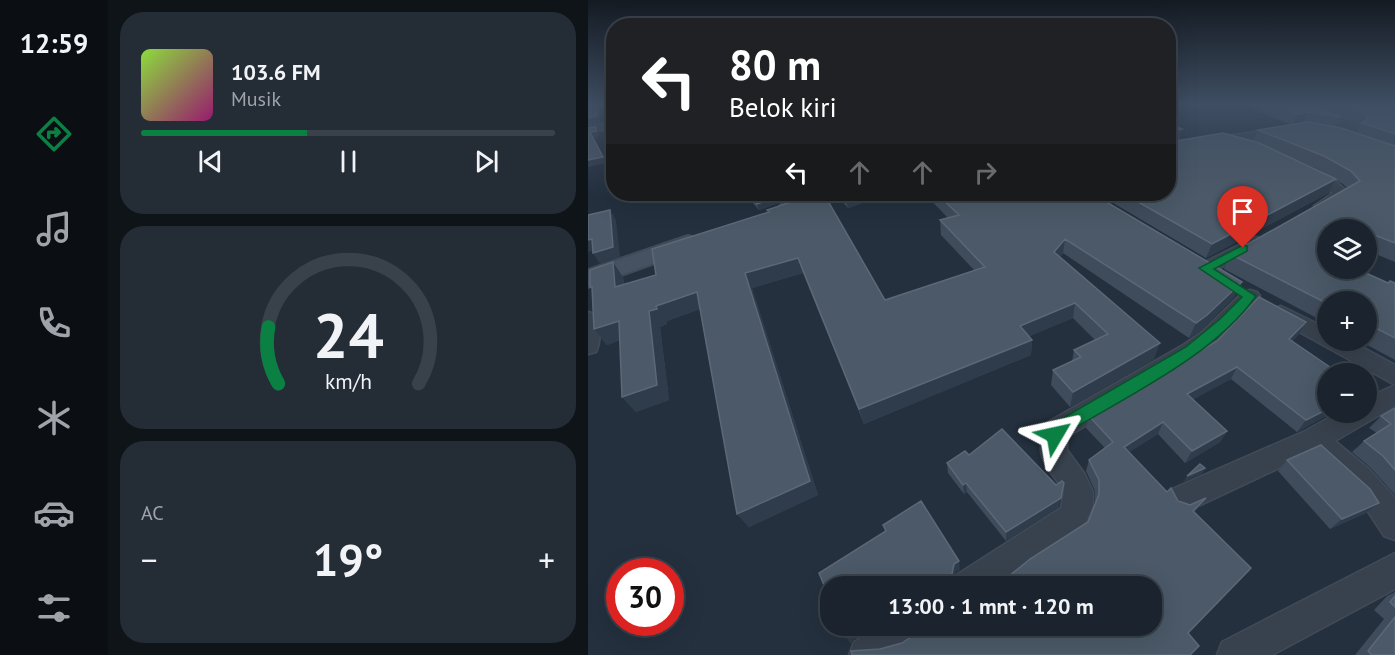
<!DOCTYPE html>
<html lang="id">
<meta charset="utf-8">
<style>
body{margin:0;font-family:"PT Sans",sans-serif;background:#242c36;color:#f1f3f6;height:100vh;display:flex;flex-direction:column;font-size:22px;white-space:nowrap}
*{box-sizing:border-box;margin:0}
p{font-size:20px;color:#a0a4aa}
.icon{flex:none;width:33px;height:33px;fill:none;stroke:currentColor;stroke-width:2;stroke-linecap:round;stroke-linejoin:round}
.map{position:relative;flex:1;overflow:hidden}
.panel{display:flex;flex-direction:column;gap:12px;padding:12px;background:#0f1419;width:480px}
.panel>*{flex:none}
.top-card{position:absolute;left:18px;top:18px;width:570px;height:183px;border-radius:24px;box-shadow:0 6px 24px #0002,0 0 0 2px #39414a;background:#202124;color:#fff;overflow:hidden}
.buttons{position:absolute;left:729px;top:219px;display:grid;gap:12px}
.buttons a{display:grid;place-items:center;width:60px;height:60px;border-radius:50%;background:#1b242e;box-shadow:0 6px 24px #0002,0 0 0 2px #39414a;font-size:30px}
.speed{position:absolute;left:18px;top:558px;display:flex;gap:12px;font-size:30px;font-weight:700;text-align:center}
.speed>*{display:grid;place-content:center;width:78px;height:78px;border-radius:50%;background:#1b242e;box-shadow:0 6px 24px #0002,0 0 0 2px #39414a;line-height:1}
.speed .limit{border:9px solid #d22;background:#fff;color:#111}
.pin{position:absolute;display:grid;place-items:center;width:51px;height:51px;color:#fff;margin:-62px -26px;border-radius:50% 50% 50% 0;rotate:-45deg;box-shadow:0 0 6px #0007}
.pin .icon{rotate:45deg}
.me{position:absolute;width:66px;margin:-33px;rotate:54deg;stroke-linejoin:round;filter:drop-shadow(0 0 4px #0008)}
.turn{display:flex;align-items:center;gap:21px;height:126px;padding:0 24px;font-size:27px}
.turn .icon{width:78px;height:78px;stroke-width:2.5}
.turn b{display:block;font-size:42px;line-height:51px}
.lanes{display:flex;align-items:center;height:57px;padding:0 24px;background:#0003;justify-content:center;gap:30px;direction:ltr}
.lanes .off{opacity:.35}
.big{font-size:45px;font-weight:800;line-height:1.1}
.panel .card{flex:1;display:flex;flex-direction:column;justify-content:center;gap:9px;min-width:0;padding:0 21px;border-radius:24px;background:#242c36}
.panel .dial{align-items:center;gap:0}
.dial svg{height:156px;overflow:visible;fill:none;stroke:#39414a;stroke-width:7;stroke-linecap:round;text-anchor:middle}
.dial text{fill:#f1f3f6;stroke:none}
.song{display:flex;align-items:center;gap:18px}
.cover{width:72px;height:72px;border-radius:9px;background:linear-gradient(135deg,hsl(90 70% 55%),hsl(320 70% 35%))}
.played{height:6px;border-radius:3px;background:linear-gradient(90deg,#0b8043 40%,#39414a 40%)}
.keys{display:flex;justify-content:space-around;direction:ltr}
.heat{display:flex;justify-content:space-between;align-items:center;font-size:33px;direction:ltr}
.trip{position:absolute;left:232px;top:576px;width:342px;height:60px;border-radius:24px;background:#1b242e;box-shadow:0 6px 24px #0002,0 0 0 2px #39414a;font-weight:800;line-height:60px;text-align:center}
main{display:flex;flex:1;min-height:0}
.tabs{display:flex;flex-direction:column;width:108px;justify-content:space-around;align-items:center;background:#0b0e12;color:#a0a4aa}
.tabs .icon{width:42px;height:42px}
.tabs .active{color:#0b8043}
.tabs b{font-size:27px;color:#f1f3f6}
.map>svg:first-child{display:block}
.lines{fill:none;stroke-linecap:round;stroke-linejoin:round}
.minor-casing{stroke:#414b57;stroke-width:3}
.secondary-casing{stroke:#414b57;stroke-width:4}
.minor{fill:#38424e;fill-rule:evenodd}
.secondary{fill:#465161;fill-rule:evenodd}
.wall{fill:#3f4c5c;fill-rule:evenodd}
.shaded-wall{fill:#2f3c4b}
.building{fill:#4b5968;stroke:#5c6877;stroke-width:1.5}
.route{fill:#0b8043;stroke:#07532c;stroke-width:1.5}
</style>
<main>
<nav class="tabs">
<b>12:59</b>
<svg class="icon active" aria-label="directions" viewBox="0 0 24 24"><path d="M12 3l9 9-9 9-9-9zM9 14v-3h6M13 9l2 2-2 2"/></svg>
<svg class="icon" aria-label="music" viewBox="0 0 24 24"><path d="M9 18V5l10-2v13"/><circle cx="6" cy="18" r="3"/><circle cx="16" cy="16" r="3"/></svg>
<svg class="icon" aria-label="phone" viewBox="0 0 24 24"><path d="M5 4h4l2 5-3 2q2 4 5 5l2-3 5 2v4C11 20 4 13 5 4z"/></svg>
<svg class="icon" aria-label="climate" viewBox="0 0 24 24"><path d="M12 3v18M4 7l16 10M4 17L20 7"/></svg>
<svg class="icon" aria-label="car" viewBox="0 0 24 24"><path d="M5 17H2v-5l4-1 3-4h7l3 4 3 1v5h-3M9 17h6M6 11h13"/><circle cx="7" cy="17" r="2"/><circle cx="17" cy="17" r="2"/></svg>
<svg class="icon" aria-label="filters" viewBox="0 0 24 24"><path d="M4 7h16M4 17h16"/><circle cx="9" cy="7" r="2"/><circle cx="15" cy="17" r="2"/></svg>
</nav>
<section class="panel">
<div class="card">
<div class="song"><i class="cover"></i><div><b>103.6 FM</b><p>Musik</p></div></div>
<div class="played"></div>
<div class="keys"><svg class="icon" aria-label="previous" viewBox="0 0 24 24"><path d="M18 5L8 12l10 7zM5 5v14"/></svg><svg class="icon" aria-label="pause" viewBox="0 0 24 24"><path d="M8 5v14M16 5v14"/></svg><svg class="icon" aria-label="next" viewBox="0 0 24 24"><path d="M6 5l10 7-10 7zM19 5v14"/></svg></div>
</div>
<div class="card dial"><svg viewBox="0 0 100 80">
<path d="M14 69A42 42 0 1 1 86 69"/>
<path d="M14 69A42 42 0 0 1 9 40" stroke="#0b8043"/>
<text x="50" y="56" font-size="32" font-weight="700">24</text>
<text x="50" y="72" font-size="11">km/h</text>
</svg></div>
<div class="card"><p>AC</p>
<div class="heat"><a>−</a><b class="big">19°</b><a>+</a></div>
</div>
</section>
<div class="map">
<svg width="807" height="655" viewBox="0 0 807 655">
<rect width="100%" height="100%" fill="#24303e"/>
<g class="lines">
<defs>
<g id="minor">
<polygon points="721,105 718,108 770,127 770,131 761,135 807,151 807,159 750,140 745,135 755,129 704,108 706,105"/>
<polygon points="26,122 26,129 0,132 0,126"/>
<polygon points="695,128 699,130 699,134 580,153 580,145 595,142"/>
<polygon points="719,168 746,180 762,194 739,209 729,209 726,206 745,193 714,175 712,172"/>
<polygon points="202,194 217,194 226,202 223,205 213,205"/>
<polygon points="667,237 673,238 675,242 673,246 623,273 611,273 608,269 611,265"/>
<path d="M662,290l7,2 3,4 -42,46 -19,15 -132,80v13l17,23 9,19v13l-10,25 -85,56h-44l4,-12 103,-66 3,-16c-17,-29 -33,-34 -16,-70l135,-77 19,-13 41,-40z"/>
<polygon points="693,306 740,329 740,340 761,340 807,365 807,385 686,318 683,313 686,308"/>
<path d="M0,312l7,2c6,9 6,28 1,38l-8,2z"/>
<polygon points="807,385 807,406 747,441 781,469 807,498 807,540 796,536 771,498 723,453 604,509 594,513 584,509 579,499 584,489 717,431 751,412 778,412 778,398"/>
<polygon points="807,553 807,589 684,655 629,655 634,642"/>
<path d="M292,626h49c-15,29 -48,29 -80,29l5,-13z"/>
</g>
<g id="secondary">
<polygon points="225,194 253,194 250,198 200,215 193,213 190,209 193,205"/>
<polygon points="100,236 108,238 112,243 108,248 0,287 0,270"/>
</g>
</defs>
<use href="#minor" class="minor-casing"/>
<use href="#secondary" class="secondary-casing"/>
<use href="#minor" class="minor"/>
<use href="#secondary" class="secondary"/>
</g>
<g class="wall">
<path d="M657,105h150v157l-29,-12v-20l-38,38 60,15h7v77l-37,-20h8v-38h-38v22l-104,-55 6,-15 117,-66 -4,-4 -7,-4 -7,13 -123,65 -108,-64h70v-71l14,6 -3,12h74l5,-11 34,-5zM752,118l19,7v2l-3,6 -21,-6zM709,160l20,9 11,6z"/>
<polygon points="159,194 194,196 196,201 171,210 161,199"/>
<polygon points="251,194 301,194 260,208 252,199"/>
<polygon points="337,194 505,194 654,282 646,297 613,330 601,338 475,253 472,257 566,359 482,407 463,385 465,370 484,361 486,350 507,340 485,318 441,336 444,340 443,355 276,424 215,273 164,288 230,495 161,527 149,514 112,309 79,321 79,324 72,327 81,400 48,412 34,397 32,340 19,345 6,329 35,277 36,284 68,275 180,212 179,210 297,300 387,271 353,235 352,220 360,218"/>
<polygon points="671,297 718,322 711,334 704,341 752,374 740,374 740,412 745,412 709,432 643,379 605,399 639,431 632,442 597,463 570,434 541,452 579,492 583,488 590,501 602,505 618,498 606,513 663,568 600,633 611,646 602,655 264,655 263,651 292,649 314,643 333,630 336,626 564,626 564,586 409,586 442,559 500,522 507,503 507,491 498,471 501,460 517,448 498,428 501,416 629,341"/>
<polygon points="807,408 807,495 782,467 764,452 776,441 789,433 781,428 793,416"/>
<polygon points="381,455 471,507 418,541 379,492 376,494 360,473 359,463"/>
<polygon points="699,460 791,503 778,513 742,529 690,471"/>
<polygon points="807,592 807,655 767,655 796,619 786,610 799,596"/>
</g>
<g class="shaded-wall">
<polygon points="10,105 13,105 12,122 0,124 0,118"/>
<polygon points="580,105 618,105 590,109 588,116 580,118"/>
<polygon points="720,112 714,124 705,125 710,114"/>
<polygon points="8,127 11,133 11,137 5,138 19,163 0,167 2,132"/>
<polygon points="594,129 591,141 580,143 581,131"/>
<polygon points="748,179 741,193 618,258 624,244"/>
<polygon points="266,194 301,194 260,208 257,196"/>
<polygon points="194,196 196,201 171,210 169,204"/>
<polygon points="22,210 28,220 32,257 12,264 5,253"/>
<polygon points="4,239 11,249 0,252 0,240"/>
<polygon points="477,239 475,253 465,267 466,252"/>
<polygon points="210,258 215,273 164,288 230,495 161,527 149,514 157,273"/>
<polygon points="25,262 35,277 38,302 27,287"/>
<polygon points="654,282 646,297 613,330 601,338 608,323"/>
<polygon points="109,292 118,307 79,321 79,324 72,327 81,400 48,412 34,397 61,311 68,306"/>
<polygon points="487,303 485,318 431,341 432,326"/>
<polygon points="31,321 43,336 19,345 6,329"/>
<polygon points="718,322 711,334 693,351 701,339"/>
<polygon points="444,340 443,355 276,424 271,409"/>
<polygon points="572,343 566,359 482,407 485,392"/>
<polygon points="649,367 643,379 594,406 599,394"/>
<polygon points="740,409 740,412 745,412 709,432 718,420"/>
<polygon points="575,422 570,434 532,458 536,447"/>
<polygon points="639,431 632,442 597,463 604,451"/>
<polygon points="617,468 614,474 595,482 599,476"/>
<polygon points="378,483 379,492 376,494 375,485"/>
<polygon points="473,498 471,507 418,541 418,532"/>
<polygon points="618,498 610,508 597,522 605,511"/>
<polygon points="791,503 778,513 742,529 754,519"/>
<polygon points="371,561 372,570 368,573 364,586 363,579 366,564"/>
<polygon points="271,626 289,626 265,640 263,644 257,636 259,633"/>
</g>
<g class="building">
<polygon points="0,105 10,105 9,116 0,118"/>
<polygon points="689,105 722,105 753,117 720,112 710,114"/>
<polygon points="754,105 807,105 807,134 774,123 779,119 777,113"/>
<polygon points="720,122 753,128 807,146 807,243 784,234 778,238 778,230 740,230 740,268 767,268 800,283 802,281 807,283 807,338 778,323 778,302 740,302 740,304 642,254 772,181 763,171 736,156 670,130"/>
<polygon points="580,123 594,129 581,131 582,142 635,133 671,143 748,179 624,244 536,194 580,194"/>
<polygon points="8,127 8,131 2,132 15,157 0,160 0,128"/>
<polygon points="159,194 192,194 194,196 169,204"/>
<polygon points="227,194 236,194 297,300 397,267 352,220 371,215 349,194 505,194 654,282 619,315 608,323 477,239 466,252 572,343 485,392 465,370 493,357 486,350 520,334 487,303 432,326 444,340 271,409 210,258 157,273 222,481 149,514 109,292 68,306 69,309 61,311 69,385 34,397 31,321 6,329 4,287 2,287 2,270 25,262 27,287 68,275 64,249 181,212 179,210"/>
<polygon points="254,194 266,194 257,196"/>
<polygon points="22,210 25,247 5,253 4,239 0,240 0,215"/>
<polygon points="671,297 718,322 701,339 752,374 740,374 740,409 718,420 649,367 599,394 639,431 604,451 575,422 536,447 579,492 583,488 590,501 602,505 618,498 605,511 663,568 600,633 611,646 602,655 264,655 263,651 292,649 314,643 333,630 336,626 564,626 564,586 409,586 442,559 500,522 511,494 511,480 501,460 525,442 501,416 629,341"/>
<polygon points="807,408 807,470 795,456 776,441 803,424 793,416"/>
<polygon points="414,429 468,485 474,481 476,483 473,498 418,532 378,483 375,485 359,463 377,451 381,455"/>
<polygon points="733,445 782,489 791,503 754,519 699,460"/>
<polygon points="612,464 617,468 599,476"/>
<polygon points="333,501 371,561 366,564 363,579 382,580 386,586 243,586 243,602 231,573 298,531 295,525"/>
<polygon points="807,596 807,607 802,602"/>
<polygon points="807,617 807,655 784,655 780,651"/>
<polygon points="252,626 271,626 259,633 257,636"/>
</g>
<linearGradient id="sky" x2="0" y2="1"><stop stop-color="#141a22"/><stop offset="0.53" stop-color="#3f4e63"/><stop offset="1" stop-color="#3f4e63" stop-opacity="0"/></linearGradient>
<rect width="807" height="197" fill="url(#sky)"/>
<path class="route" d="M655,245l4,1v5l-33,18 42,27c-42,60 -131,101 -193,139l-2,5 -6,2 -6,-2 -3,-5 5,-10 135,-78 34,-28 22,-22 -43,-29z"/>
</svg>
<div class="buttons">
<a><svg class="icon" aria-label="layers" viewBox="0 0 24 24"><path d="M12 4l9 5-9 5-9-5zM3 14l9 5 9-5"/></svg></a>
<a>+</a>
<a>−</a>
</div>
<div class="speed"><div class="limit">30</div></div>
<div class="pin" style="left:655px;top:248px;background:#d93025"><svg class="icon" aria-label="arrive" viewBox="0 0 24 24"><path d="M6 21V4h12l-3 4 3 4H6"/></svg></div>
<svg class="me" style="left:467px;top:435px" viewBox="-20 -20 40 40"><path d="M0-17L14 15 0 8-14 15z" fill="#0b8043" stroke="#fff" stroke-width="4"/></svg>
<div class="trip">13:00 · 1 mnt · 120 m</div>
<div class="top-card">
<div class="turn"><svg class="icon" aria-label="left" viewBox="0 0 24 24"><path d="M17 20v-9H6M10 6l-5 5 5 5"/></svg><div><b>80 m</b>Belok kiri</div></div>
<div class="lanes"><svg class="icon" aria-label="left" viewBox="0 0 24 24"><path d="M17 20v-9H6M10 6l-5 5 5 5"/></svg><svg class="icon off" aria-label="ahead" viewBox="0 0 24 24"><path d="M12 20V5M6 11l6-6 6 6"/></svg><svg class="icon off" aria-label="ahead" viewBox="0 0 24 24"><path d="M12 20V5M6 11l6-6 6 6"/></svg><svg class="icon off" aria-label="right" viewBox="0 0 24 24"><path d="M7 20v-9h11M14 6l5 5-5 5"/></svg></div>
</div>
</div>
</main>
